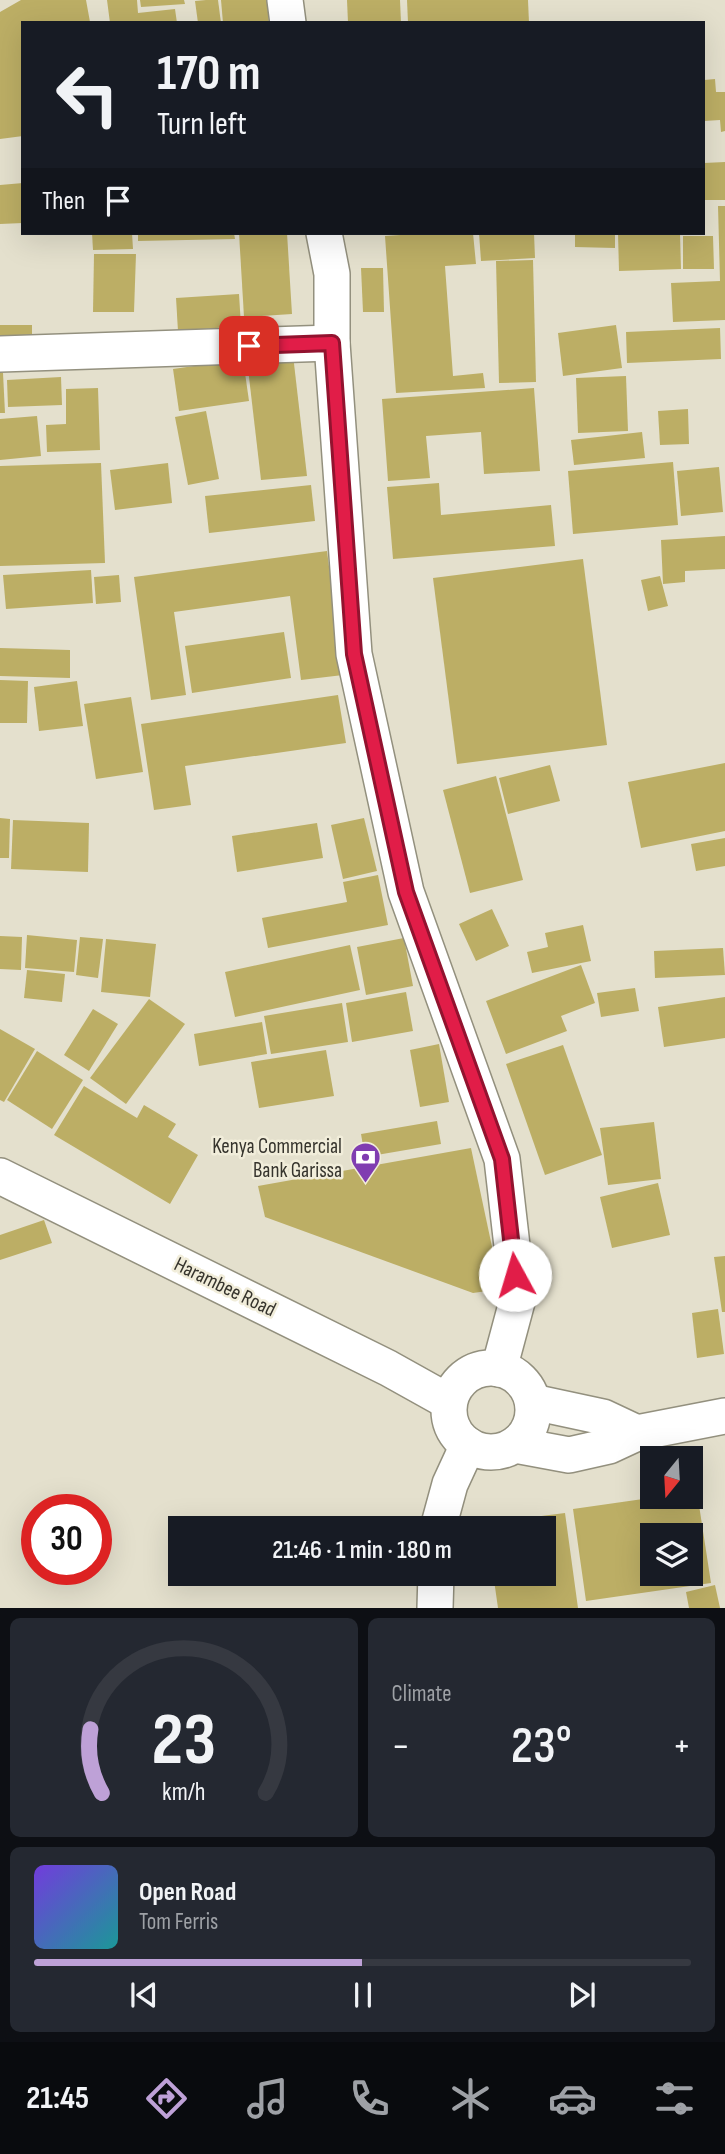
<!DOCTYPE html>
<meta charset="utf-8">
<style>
body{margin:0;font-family:"Sofia Sans Condensed",sans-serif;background:#242831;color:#f1f3f6;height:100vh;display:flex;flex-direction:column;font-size:26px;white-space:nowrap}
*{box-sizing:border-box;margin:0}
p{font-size:23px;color:#9ea1a6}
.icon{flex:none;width:38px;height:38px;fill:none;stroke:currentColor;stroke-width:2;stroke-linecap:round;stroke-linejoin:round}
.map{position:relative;height:1608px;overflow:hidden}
.sheet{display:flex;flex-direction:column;gap:10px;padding:10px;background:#0d0f14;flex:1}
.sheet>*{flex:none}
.guide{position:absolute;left:21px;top:21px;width:684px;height:214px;border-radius:0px;box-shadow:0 7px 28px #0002;background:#171b24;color:#f1f3f6;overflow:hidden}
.needle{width:46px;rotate:198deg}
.buttons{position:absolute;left:640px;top:1446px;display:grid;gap:14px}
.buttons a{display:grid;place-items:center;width:63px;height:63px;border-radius:0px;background:#171b24;box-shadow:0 7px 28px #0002;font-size:35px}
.speed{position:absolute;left:21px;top:1494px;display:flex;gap:14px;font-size:35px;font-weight:700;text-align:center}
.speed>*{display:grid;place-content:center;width:91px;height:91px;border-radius:50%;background:#171b24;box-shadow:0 7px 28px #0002;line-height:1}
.speed .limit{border:10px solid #d22;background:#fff;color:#111}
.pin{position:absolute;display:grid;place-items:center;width:60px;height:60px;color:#fff;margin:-30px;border-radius:14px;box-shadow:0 4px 10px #0006}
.me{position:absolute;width:77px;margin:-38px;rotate:354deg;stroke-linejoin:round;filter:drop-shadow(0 0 5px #0008)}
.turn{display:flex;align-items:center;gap:24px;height:147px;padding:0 21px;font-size:32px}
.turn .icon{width:91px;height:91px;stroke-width:2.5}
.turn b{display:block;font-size:49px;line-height:60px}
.then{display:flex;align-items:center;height:66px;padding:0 21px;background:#0003;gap:14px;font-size:26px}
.big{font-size:52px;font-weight:600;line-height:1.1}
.sheet .tile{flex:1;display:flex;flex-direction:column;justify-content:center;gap:10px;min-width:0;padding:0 24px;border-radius:10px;background:#242831}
.sheet .dial{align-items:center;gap:0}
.dial svg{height:182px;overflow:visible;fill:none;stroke:#363941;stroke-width:7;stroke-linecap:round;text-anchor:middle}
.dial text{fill:#f1f3f6;stroke:none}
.song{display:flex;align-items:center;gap:21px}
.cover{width:84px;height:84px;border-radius:10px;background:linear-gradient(135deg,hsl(260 70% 55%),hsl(180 70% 35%))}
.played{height:7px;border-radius:4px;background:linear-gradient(90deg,#bea1d7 50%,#363941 50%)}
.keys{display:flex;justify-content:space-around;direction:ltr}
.heat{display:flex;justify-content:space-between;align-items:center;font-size:38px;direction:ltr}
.sheet .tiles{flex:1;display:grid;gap:10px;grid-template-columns:1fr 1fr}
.tile:last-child{grid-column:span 2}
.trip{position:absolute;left:168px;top:1516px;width:388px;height:70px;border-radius:0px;background:#171b24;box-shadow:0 7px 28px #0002;font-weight:600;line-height:70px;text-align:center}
.tab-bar{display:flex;height:112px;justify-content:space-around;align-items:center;background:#090b0e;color:#9ea1a6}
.tab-bar .icon{width:49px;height:49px}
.tab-bar .selected{color:#bea1d7}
.tab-bar b{font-size:32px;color:#f1f3f6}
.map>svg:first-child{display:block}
.building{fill:#bcae65;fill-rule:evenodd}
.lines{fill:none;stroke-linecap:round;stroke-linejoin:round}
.street-casing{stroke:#93907e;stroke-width:38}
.street{stroke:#fff;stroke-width:35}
.route-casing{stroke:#92132f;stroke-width:18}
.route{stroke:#e11d48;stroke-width:12}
.labels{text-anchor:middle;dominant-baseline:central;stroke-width:5;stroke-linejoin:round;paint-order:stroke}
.poi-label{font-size:21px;fill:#36342d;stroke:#f1edda;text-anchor:end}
.street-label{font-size:21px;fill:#36342d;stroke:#f1edda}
</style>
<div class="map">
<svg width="725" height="1608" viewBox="0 0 725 1608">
<rect width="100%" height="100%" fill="#e4e0cd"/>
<g class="building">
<polygon points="21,0 86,0 90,22 23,23 23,136 0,139 0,12"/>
<polygon points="107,0 137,0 138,13 175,9 177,23 110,23"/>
<polygon points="140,0 184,0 185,4 141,7"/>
<polygon points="206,0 218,0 221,23 198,23 195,1"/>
<polygon points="221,0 267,0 269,23 223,23"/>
<polygon points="347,0 400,0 401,23 348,23"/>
<polygon points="407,0 528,0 529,23 408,23"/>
<polygon points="715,79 716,92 725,92 725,131 721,132 720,120 704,121 704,80"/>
<polygon points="725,162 725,200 704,200 704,163"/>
<polygon points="23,183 23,223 0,224 0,185"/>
<polygon points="718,206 725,206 725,320 673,322 671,283 720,281"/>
<polygon points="92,233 132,233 133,249 93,250"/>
<polygon points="138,233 234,233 235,239 138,241"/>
<polygon points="239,233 287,233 292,314 244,317"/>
<polygon points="431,233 473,233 476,264 445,266 453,376 483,373 485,388 396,393 385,236"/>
<polygon points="479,233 534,233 535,258 481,261"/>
<polygon points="575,233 615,233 615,248 575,247"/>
<polygon points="618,233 680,233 681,269 619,271"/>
<polygon points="683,236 713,236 714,269 683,269"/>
<polygon points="94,254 136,254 134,312 93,312"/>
<polygon points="533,260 536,382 499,383 496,261"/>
<polygon points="361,268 383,268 384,312 363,312"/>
<polygon points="239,294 241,326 178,331 176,298"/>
<polygon points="0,325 32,325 32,349 0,348"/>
<polygon points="616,325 622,368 563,376 558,333"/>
<polygon points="720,328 721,359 627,363 626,332"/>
<polygon points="293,355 307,476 261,480 247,360"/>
<polygon points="243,359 249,401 179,411 173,369"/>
<polygon points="0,373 3,373 5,413 0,413"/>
<polygon points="626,376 628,431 578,433 576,378"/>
<polygon points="61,377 62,405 8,407 7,380"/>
<polygon points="98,388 100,450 47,452 46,425 66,424 66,389"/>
<polygon points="534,388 540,471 484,474 481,432 426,436 430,478 388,481 382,399"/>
<polygon points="688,409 689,444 660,445 658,411"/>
<polygon points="206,411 219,479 188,485 175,417"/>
<polygon points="37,416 41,456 0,460 0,419"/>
<polygon points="642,432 645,458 574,465 571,440"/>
<polygon points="673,462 678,525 573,534 568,471"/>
<polygon points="101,463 105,563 0,566 0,466"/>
<polygon points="168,463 172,503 115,510 110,470"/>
<polygon points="719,467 723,512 681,516 677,471"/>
<polygon points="439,483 441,515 551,505 555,546 393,559 387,487"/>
<polygon points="311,485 315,521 209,533 205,496"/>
<polygon points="725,536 725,569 685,571 685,582 663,584 661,540"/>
<polygon points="327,551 343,675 301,680 290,596 174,612 186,695 151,700 134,577"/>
<polygon points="583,559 607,745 457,764 433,578"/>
<polygon points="91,570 93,603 6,609 3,575"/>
<polygon points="119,575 121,602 96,604 94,577"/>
<polygon points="660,576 668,606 648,611 641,580"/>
<polygon points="284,632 291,678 192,693 185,646"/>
<polygon points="0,648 70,650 70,678 0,676"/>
<polygon points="0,680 28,681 27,723 0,723"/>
<polygon points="77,681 83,726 39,731 34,687"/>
<polygon points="338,695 346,743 185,766 191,805 154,810 141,724"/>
<polygon points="131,697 143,772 96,779 84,704"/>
<polygon points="725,763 725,831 641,848 628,782"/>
<polygon points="550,765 560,801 508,814 499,778"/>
<polygon points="496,776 523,880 470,893 443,790"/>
<polygon points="0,818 10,819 9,858 0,858"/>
<polygon points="364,818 377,871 343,879 331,825"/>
<polygon points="13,820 89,823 88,872 11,869"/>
<polygon points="317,823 323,858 237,872 232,836"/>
<polygon points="725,838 725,866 696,871 691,844"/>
<polygon points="378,875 388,925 268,948 262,918 347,902 343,882"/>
<polygon points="492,909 509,946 476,961 459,924"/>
<polygon points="583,925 591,961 532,973 527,952 548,947 545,933"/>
<polygon points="27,935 77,940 74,972 25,968"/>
<polygon points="0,936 22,937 21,970 0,969"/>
<polygon points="80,937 103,939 98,978 76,975"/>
<polygon points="404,938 413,986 366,995 357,947"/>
<polygon points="106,939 156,944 150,997 101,992"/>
<polygon points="350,945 360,990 235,1017 225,972"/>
<polygon points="723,948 725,975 655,978 654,951"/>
<polygon points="581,965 595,1003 561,1016 567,1031 506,1054 486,1001"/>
<polygon points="27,970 65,974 62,1002 24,998"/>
<polygon points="635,988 639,1011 601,1017 597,993"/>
<polygon points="406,992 413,1031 352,1042 346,1003"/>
<polygon points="725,997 725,1038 664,1047 658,1007"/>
<polygon points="149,999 185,1024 126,1104 90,1078"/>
<polygon points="342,1003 348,1042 271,1054 264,1016"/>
<polygon points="93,1009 118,1024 89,1071 64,1055"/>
<polygon points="262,1022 267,1054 199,1066 194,1034"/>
<polygon points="0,1029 35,1049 4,1102 0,1100"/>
<polygon points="439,1044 449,1102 420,1107 410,1050"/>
<polygon points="563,1045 602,1155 545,1175 506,1064"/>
<polygon points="326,1050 334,1096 259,1108 251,1062"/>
<polygon points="37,1051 83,1080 52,1129 7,1100"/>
<polygon points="84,1086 137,1118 144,1105 176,1124 168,1137 198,1155 170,1204 54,1135"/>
<polygon points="437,1121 441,1144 365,1157 361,1134"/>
<polygon points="654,1122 661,1179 608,1185 600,1128"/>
<polygon points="471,1148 501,1289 473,1293 265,1217 258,1186"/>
<polygon points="658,1183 670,1235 612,1248 600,1197"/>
<polygon points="44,1220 52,1243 0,1260 0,1235"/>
<polygon points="725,1256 725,1312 722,1312 714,1257"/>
<polygon points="718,1309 724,1354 697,1358 692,1313"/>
<path d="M697,1492l14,91 -125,18 -13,-92 91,-13h27v-3zM653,1535h38v38h-38z"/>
<polygon points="565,1513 578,1608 498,1608 493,1573 544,1573 544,1528 487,1528 486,1523"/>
<polygon points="715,1585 720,1608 689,1608 686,1592"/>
</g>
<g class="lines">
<defs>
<g id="street">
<polyline points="285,0 288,23"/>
<polyline points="324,233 332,274 332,343 354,654 406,892 502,1159 518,1298 499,1369"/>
<polyline points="0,354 332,343"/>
<polyline points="0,1176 388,1368 449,1402"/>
<circle cx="491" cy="1410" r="42"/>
<polyline points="533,1402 603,1417 637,1433"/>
<polyline points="515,1445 569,1455 609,1446 637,1433 725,1416"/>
<polyline points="438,1528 450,1484 468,1445"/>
<polyline points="435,1608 436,1573"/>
</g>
</defs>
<use href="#street" class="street-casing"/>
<use href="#street" class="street"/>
</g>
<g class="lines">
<defs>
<polyline id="route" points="249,346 332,343 354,654 406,892 502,1159 515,1275"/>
</defs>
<use href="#route" class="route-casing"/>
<use href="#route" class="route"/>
</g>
<defs>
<symbol id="bank-pin" viewBox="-11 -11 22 30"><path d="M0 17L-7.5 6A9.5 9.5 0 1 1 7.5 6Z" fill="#803db1" stroke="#f1edda"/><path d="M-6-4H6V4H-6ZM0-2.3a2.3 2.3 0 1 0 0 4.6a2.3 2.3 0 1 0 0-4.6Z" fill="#fff"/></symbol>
</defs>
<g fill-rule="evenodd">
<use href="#bank-pin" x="348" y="1140" width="35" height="47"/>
</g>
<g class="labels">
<g class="poi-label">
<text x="342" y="1146">Kenya Commercial<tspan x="342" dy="24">Bank Garissa</tspan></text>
</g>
<g class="street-label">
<text transform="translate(225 1287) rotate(26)">Harambee Road</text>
</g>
</g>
</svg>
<div class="buttons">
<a><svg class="needle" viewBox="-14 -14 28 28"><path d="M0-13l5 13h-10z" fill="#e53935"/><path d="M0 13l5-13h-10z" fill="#9ea1a6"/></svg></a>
<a><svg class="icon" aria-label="layers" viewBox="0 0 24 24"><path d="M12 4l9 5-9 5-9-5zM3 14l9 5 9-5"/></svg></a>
</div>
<div class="speed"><div class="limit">30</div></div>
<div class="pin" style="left:249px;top:346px;background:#d93025"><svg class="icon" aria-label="arrive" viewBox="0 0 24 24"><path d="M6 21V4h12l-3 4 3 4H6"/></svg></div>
<svg class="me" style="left:515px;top:1275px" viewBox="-20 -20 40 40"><circle r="19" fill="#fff"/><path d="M0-13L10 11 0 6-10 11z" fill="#e11d48"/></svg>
<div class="trip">21:46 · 1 min · 180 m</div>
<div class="guide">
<div class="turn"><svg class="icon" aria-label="left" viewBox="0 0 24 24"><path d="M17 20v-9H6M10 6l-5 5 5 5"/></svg><div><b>170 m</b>Turn left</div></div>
<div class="then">Then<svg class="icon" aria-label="arrive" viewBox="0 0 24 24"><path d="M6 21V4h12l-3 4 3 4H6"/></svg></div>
</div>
</div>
<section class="sheet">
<div class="tiles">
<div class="tile dial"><svg viewBox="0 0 100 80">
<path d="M14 69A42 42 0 1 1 86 69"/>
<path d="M14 69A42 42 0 0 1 9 41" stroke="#bea1d7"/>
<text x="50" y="56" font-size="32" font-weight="700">23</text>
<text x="50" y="72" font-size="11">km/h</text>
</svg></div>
<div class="tile"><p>Climate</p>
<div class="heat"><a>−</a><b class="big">23°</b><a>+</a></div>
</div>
<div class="tile">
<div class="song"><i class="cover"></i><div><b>Open Road</b><p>Tom Ferris</p></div></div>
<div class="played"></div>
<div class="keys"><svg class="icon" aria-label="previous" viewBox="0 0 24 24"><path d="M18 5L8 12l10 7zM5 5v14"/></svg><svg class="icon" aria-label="pause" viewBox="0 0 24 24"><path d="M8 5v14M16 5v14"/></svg><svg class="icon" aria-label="next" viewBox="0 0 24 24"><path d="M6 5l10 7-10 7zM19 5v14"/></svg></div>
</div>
</div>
</section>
<nav class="tab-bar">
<b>21:45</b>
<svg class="icon selected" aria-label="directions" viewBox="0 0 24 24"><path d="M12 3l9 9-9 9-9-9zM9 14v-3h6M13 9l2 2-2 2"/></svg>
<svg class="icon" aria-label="music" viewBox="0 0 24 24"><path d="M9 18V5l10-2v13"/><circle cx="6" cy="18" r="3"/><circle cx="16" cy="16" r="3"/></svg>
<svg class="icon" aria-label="phone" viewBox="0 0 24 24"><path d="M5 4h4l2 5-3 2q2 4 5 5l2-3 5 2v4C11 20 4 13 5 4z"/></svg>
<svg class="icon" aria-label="climate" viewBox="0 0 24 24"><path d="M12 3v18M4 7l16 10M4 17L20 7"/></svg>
<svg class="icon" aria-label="car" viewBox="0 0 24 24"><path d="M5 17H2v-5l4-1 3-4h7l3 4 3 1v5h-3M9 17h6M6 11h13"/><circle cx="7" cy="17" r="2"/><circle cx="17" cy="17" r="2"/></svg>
<svg class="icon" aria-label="filters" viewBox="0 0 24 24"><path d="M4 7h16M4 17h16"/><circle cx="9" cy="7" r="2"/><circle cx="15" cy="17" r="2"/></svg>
</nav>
